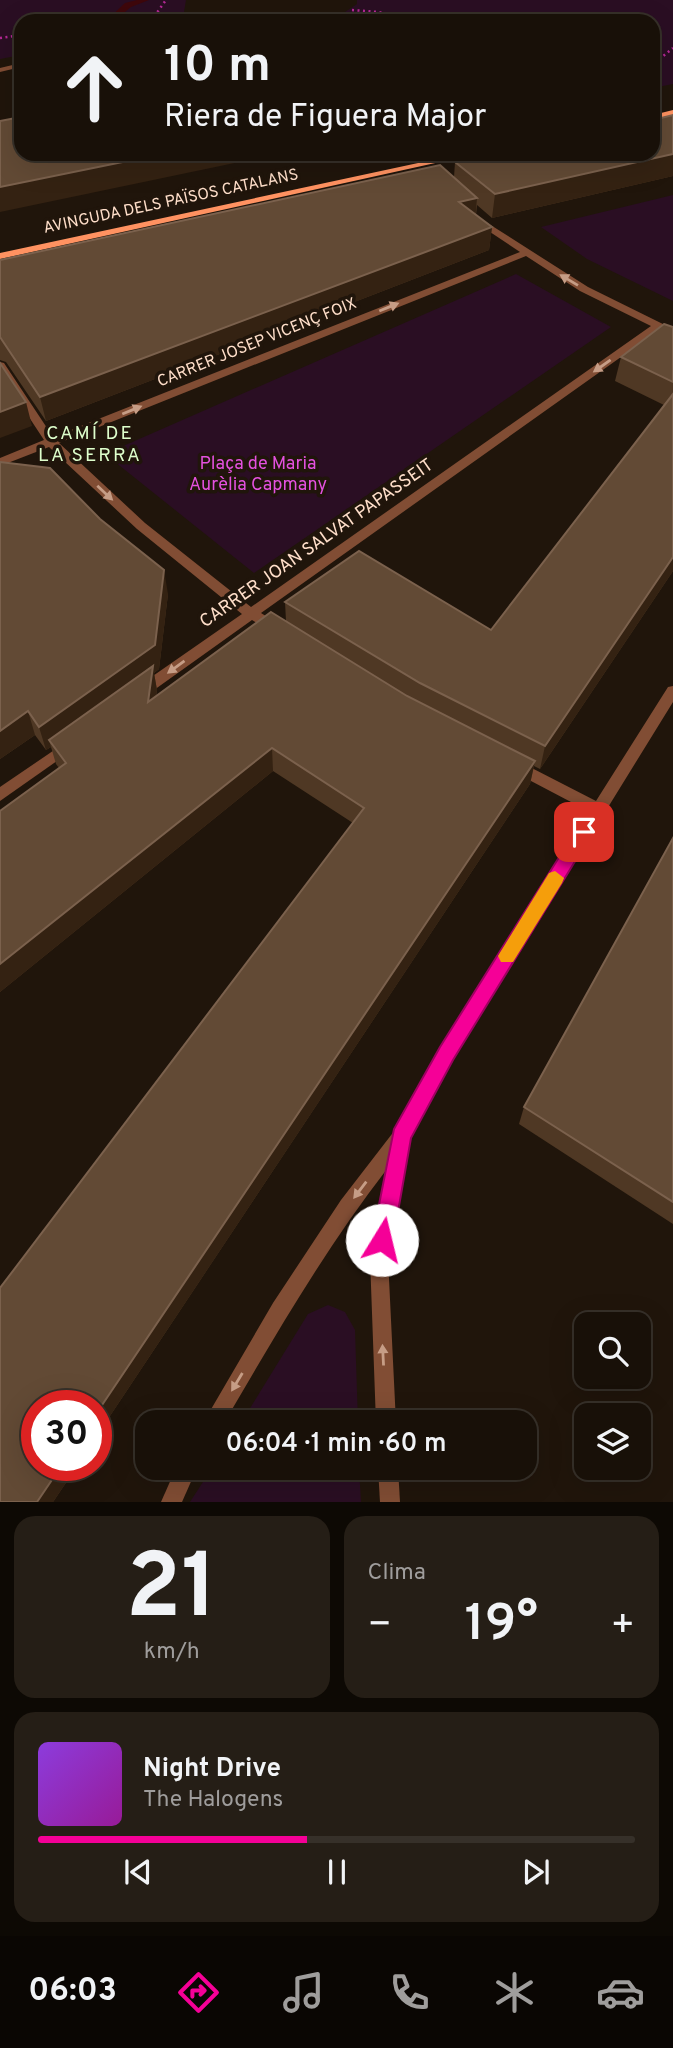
<!DOCTYPE html>
<html lang="es">
<meta charset="utf-8">
<style>
body{margin:0;font-family:Overpass,sans-serif;background:#251e16;color:#f1f3f6;height:100vh;display:flex;flex-direction:column;font-size:26px;white-space:nowrap}
*{box-sizing:border-box;margin:0}
p{font-size:23px;color:#9f9d9c}
.icon{flex:none;width:38px;height:38px;fill:none;stroke:currentColor;stroke-width:2;stroke-linecap:round;stroke-linejoin:round}
.map{position:relative;height:1502px;overflow:hidden}
.details{display:flex;flex-direction:column;gap:14px;padding:14px;background:#0d0904;flex:1}
.details>*{flex:none}
.banner{position:absolute;left:14px;top:14px;width:646px;height:147px;border-radius:21px;box-shadow:0 7px 28px #0002,0 0 0 2px #363029;background:#181008;color:#f1f3f6;overflow:hidden}
.buttons{position:absolute;left:574px;top:1312px;display:grid;gap:14px}
.buttons a{display:grid;place-items:center;width:77px;height:77px;border-radius:14px;background:#181008;box-shadow:0 7px 28px #0002,0 0 0 2px #363029;font-size:35px}
.speed{position:absolute;left:21px;top:1390px;display:flex;gap:14px;font-size:35px;font-weight:700;text-align:center}
.speed>*{display:grid;place-content:center;width:91px;height:91px;border-radius:50%;background:#181008;box-shadow:0 7px 28px #0002,0 0 0 2px #363029;line-height:1}
.speed .limit{border:10px solid #d22;background:#fff;color:#111}
.pin{position:absolute;display:grid;place-items:center;width:60px;height:60px;color:#fff;margin:-30px;border-radius:14px;box-shadow:0 4px 10px #0006}
.me{position:absolute;width:77px;margin:-38px;rotate:9deg;stroke-linejoin:round;filter:drop-shadow(0 0 5px #0008)}
.turn{display:flex;align-items:center;gap:24px;height:147px;padding:0 35px;font-size:32px}
.turn .icon{width:91px;height:91px;stroke-width:2.5}
.turn b{display:block;font-size:49px;line-height:60px}
.big{font-size:52px;font-weight:600;line-height:1.1}
.details .widget{flex:1;display:flex;flex-direction:column;justify-content:center;gap:10px;min-width:0;padding:0 24px;border-radius:21px;background:#251e16}
.details .dial{align-items:center;gap:0}
.dial b{font-size:91px;line-height:1}
.song{display:flex;align-items:center;gap:21px}
.cover{width:84px;height:84px;border-radius:10px;background:linear-gradient(135deg,hsl(270 70% 55%),hsl(300 70% 35%))}
.played{height:7px;border-radius:4px;background:linear-gradient(90deg,#f50097 45%,#363029 45%)}
.keys{display:flex;justify-content:space-around;direction:ltr}
.heat{display:flex;justify-content:space-between;align-items:center;font-size:38px;direction:ltr}
.details .tiles{flex:1;display:grid;gap:14px;grid-template-columns:1fr 1fr}
.widget:last-child{grid-column:span 2}
.trip{position:absolute;left:135px;top:1410px;width:402px;height:70px;border-radius:21px;background:#181008;box-shadow:0 7px 28px #0002,0 0 0 2px #363029;font-weight:600;line-height:70px;text-align:center}
.dock{display:flex;height:112px;justify-content:space-around;align-items:center;background:#0a0603;color:#9f9d9c}
.dock .icon{width:49px;height:49px}
.dock .active{color:#f50097}
.dock b{font-size:32px;color:#f1f3f6}
.map>svg:first-child{display:block}
.green{fill:#2a0e23}
.lines{fill:none;stroke-linecap:round;stroke-linejoin:round}
.stream{fill:#3e070b;fill-rule:evenodd}
.path{stroke:#b62896;stroke-width:2.5;stroke-dasharray:2 3.5;stroke-linecap:butt}
.street{fill:#814d34;fill-rule:evenodd}
.secondary{fill:#ff9261;fill-rule:evenodd}
.wall{fill:#4f3824}
.shaded-wall{fill:#342212}
.building{fill:#624a35;stroke:#7b614d;stroke-width:2}
.oneway{fill:#c69d86}
.route{fill:#f50097;stroke:#9f0062;stroke-width:2}
.slow{fill:#f59e0b}
.labels{text-anchor:middle;dominant-baseline:central;stroke-width:7;stroke-linejoin:round;paint-order:stroke}
.far-street-label{font-size:16px;fill:#ffdfca;stroke:#20150b}
.park-label{font-size:18px;fill:#e451df;stroke:#20150b}
.street-label{font-size:18px;fill:#ffdfca;stroke:#20150b}
.neighbourhood-label{font-size:19px;letter-spacing:2px;fill:#deffcc;stroke:#20150b}
</style>
<div class="map">
<svg width="673" height="1502" viewBox="0 0 673 1502">
<rect width="100%" height="100%" fill="#20150b"/>
<g class="green">
<polygon points="0,0 186,0 184,12 342,14 357,4 357,0 673,0 673,84 653,88 653,21 21,21 21,55 0,59"/>
<polygon points="673,195 673,301 587,259 541,227"/>
<polygon points="516,274 611,327 254,573 105,454"/>
<polygon points="328,1305 345,1312 355,1330 358,1423 241,1423 308,1314"/>
<polygon points="212,1468 359,1468 361,1502 190,1502"/>
</g>
<g class="lines">
<polygon class="stream" points="137,0 149,0 131,7 114,21 106,21 125,3"/>
<g class="path">
<polyline points="352,10 379,12 407,21"/>
<polyline points="151,21 166,0"/>
<polyline points="0,38 21,35"/>
<polyline points="653,57 662,57 673,48"/>
</g>
<g class="street">
<polygon points="21,63 21,67 0,72 0,68"/>
<path d="M478,217l110,70 85,42v7l-14,-6 -398,283 22,14 1,3 -1,3h-10l-21,-13 -105,75h-10l-2,-4 2,-4 105,-73 -105,-85 -88,-82 -49,19v-8l44,-18 -44,-67v-11l4,1 49,74 467,-185 -45,-30 -2,-2zM526,256l54,35 71,35 -400,281 -106,-84 -86,-80z"/>
<path d="M673,686v16l-221,358 -43,78 -21,120 8,165h-20l-6,-165 17,-89c-62,80 -112,167 -163,254h-21l70,-120 68,-103 54,-70 45,-82 150,-236 -78,-41 -2,-4 2,-4h10l74,38 72,-114z"/>
<polygon points="69,740 74,741 76,745 74,749 0,801 0,787"/>
<polygon points="176,1468 197,1468 182,1502 161,1502"/>
<polygon points="378,1468 398,1468 400,1502 380,1502"/>
</g>
<g class="secondary">
<polygon points="673,110 673,116 653,119 653,115"/>
<polygon points="460,154 476,154 0,259 0,253"/>
</g>
</g>
<g class="wall">
<polygon points="673,115 673,176 492,218 477,205 476,215 492,227 489,250 46,421 6,362 0,360 0,260 454,177 455,162"/>
<polygon points="673,327 673,571 540,769 534,766 530,784 96,1437 96,1405 78,1465 53,1502 0,1502 353,823 273,771 0,992 0,811 59,768 56,764 51,747 46,750 35,735 0,759 0,462 168,594 159,669 154,673 157,690 156,697 286,621 285,602 491,630 664,405 615,381 621,357"/>
<polygon points="673,838 673,1224 519,1124 524,1107"/>
</g>
<g class="shaded-wall">
<polygon points="162,154 277,154 0,212 0,187"/>
<polygon points="673,154 673,176 492,218 495,194"/>
<polygon points="477,198 475,222 459,202"/>
<polygon points="492,227 489,250 46,421 40,397"/>
<polygon points="26,402 32,426 0,438 0,412"/>
<polygon points="673,557 673,571 540,769 545,746"/>
<polygon points="164,570 168,594 159,669 154,673 157,690 152,726 49,740 51,747 46,750 39,727"/>
<polygon points="28,711 35,735 0,759 0,731"/>
<polygon points="272,748 273,771 0,992 0,964"/>
<polygon points="535,761 530,784 96,1437 96,1414"/>
<polygon points="62,1465 78,1465 53,1502 37,1502"/>
</g>
<g class="building">
<polygon points="673,115 673,154 495,194 455,162 490,154 653,154 653,120"/>
<polygon points="21,117 21,154 162,154 0,187 0,121"/>
<polygon points="440,165 477,198 459,202 492,227 40,397 0,337 0,260"/>
<polygon points="664,324 673,327 673,382 621,357"/>
<polygon points="0,363 26,402 0,412"/>
<polygon points="673,394 673,557 545,746 420,683 285,602 359,551 491,630"/>
<polygon points="0,462 50,468 100,519 164,570 155,645 39,727 28,711 0,731"/>
<polygon points="271,612 407,696 535,761 96,1414 96,1405 37,1405 37,1465 62,1465 37,1502 0,1502 0,1288 364,808 272,748 0,964 0,811 66,763 49,740 153,666 148,702"/>
<polygon points="673,838 673,1202 524,1107"/>
</g>
<defs><path id="oneway-solid" d="M-6-.8H1V-3.2L6.5 0L1 3.2V.8H-6Z" transform="scale(1.75)"/></defs>
<g class="oneway">
<use href="#oneway-solid" transform="translate(569 280) rotate(-149)"/>
<use href="#oneway-solid" transform="translate(389 307) rotate(-22)"/>
<use href="#oneway-solid" transform="translate(602 366) rotate(145)"/>
<use href="#oneway-solid" transform="translate(132 410) rotate(-22)"/>
<use href="#oneway-solid" transform="translate(105 493) rotate(43)"/>
<use href="#oneway-solid" transform="translate(176 667) rotate(144)"/>
<use href="#oneway-solid" transform="translate(360 1190) rotate(127)"/>
<use href="#oneway-solid" transform="translate(383 1355) rotate(-93)"/>
<use href="#oneway-solid" transform="translate(237 1382) rotate(121)"/>
</g>
<polygon class="route" points="584,825 593,832 590,837 453,1060 411,1138 393,1240 390,1247 382,1250 375,1247 372,1240 394,1129 440,1047 578,827"/>
<polygon class="slow" points="555,871 564,878 562,883 513,962 501,962 498,956 501,951 549,873"/>
<g class="labels">
<g class="far-street-label">
<text transform="translate(171 202) rotate(-12)">AVINGUDA DELS PAÏSOS CATALANS</text>
<text transform="translate(257 343) rotate(-22)">CARRER JOSEP VICENÇ FOIX</text>
</g>
<g class="park-label">
<text x="258" y="464">Plaça de Maria<tspan x="258" dy="21">Aurèlia Capmany</tspan></text>
</g>
<g class="street-label">
<text transform="translate(317 544) rotate(-35)">CARRER JOAN SALVAT PAPASSEIT</text>
</g>
<g class="neighbourhood-label">
<text x="90" y="434">CAMÍ DE<tspan x="90" dy="22">LA SERRA</tspan></text>
</g>
</g>
</svg>
<div class="buttons">
<a><svg class="icon" aria-label="search" viewBox="0 0 24 24"><circle cx="10" cy="10" r="6"/><path d="M15 15l6 6"/></svg></a>
<a><svg class="icon" aria-label="layers" viewBox="0 0 24 24"><path d="M12 4l9 5-9 5-9-5zM3 14l9 5 9-5"/></svg></a>
</div>
<div class="speed"><div class="limit">30</div></div>
<div class="pin" style="left:584px;top:832px;background:#d93025"><svg class="icon" aria-label="arrive" viewBox="0 0 24 24"><path d="M6 21V4h12l-3 4 3 4H6"/></svg></div>
<svg class="me" style="left:382px;top:1240px" viewBox="-20 -20 40 40"><circle r="19" fill="#fff"/><path d="M0-13L10 11 0 6-10 11z" fill="#f50097"/></svg>
<div class="trip">06:04 · 1 min · 60 m</div>
<div class="banner">
<div class="turn"><svg class="icon" aria-label="ahead" viewBox="0 0 24 24"><path d="M12 20V5M6 11l6-6 6 6"/></svg><div><b>10 m</b>Riera de Figuera Major</div></div>
</div>
</div>
<section class="details">
<div class="tiles">
<div class="widget dial"><b>21</b><p>km/h</p></div>
<div class="widget"><p>Clima</p>
<div class="heat"><a>−</a><b class="big">19°</b><a>+</a></div>
</div>
<div class="widget">
<div class="song"><i class="cover"></i><div><b>Night Drive</b><p>The Halogens</p></div></div>
<div class="played"></div>
<div class="keys"><svg class="icon" aria-label="previous" viewBox="0 0 24 24"><path d="M18 5L8 12l10 7zM5 5v14"/></svg><svg class="icon" aria-label="pause" viewBox="0 0 24 24"><path d="M8 5v14M16 5v14"/></svg><svg class="icon" aria-label="next" viewBox="0 0 24 24"><path d="M6 5l10 7-10 7zM19 5v14"/></svg></div>
</div>
</div>
</section>
<nav class="dock">
<b>06:03</b>
<svg class="icon active" aria-label="directions" viewBox="0 0 24 24"><path d="M12 3l9 9-9 9-9-9zM9 14v-3h6M13 9l2 2-2 2"/></svg>
<svg class="icon" aria-label="music" viewBox="0 0 24 24"><path d="M9 18V5l10-2v13"/><circle cx="6" cy="18" r="3"/><circle cx="16" cy="16" r="3"/></svg>
<svg class="icon" aria-label="phone" viewBox="0 0 24 24"><path d="M5 4h4l2 5-3 2q2 4 5 5l2-3 5 2v4C11 20 4 13 5 4z"/></svg>
<svg class="icon" aria-label="climate" viewBox="0 0 24 24"><path d="M12 3v18M4 7l16 10M4 17L20 7"/></svg>
<svg class="icon" aria-label="car" viewBox="0 0 24 24"><path d="M5 17H2v-5l4-1 3-4h7l3 4 3 1v5h-3M9 17h6M6 11h13"/><circle cx="7" cy="17" r="2"/><circle cx="17" cy="17" r="2"/></svg>
</nav>
